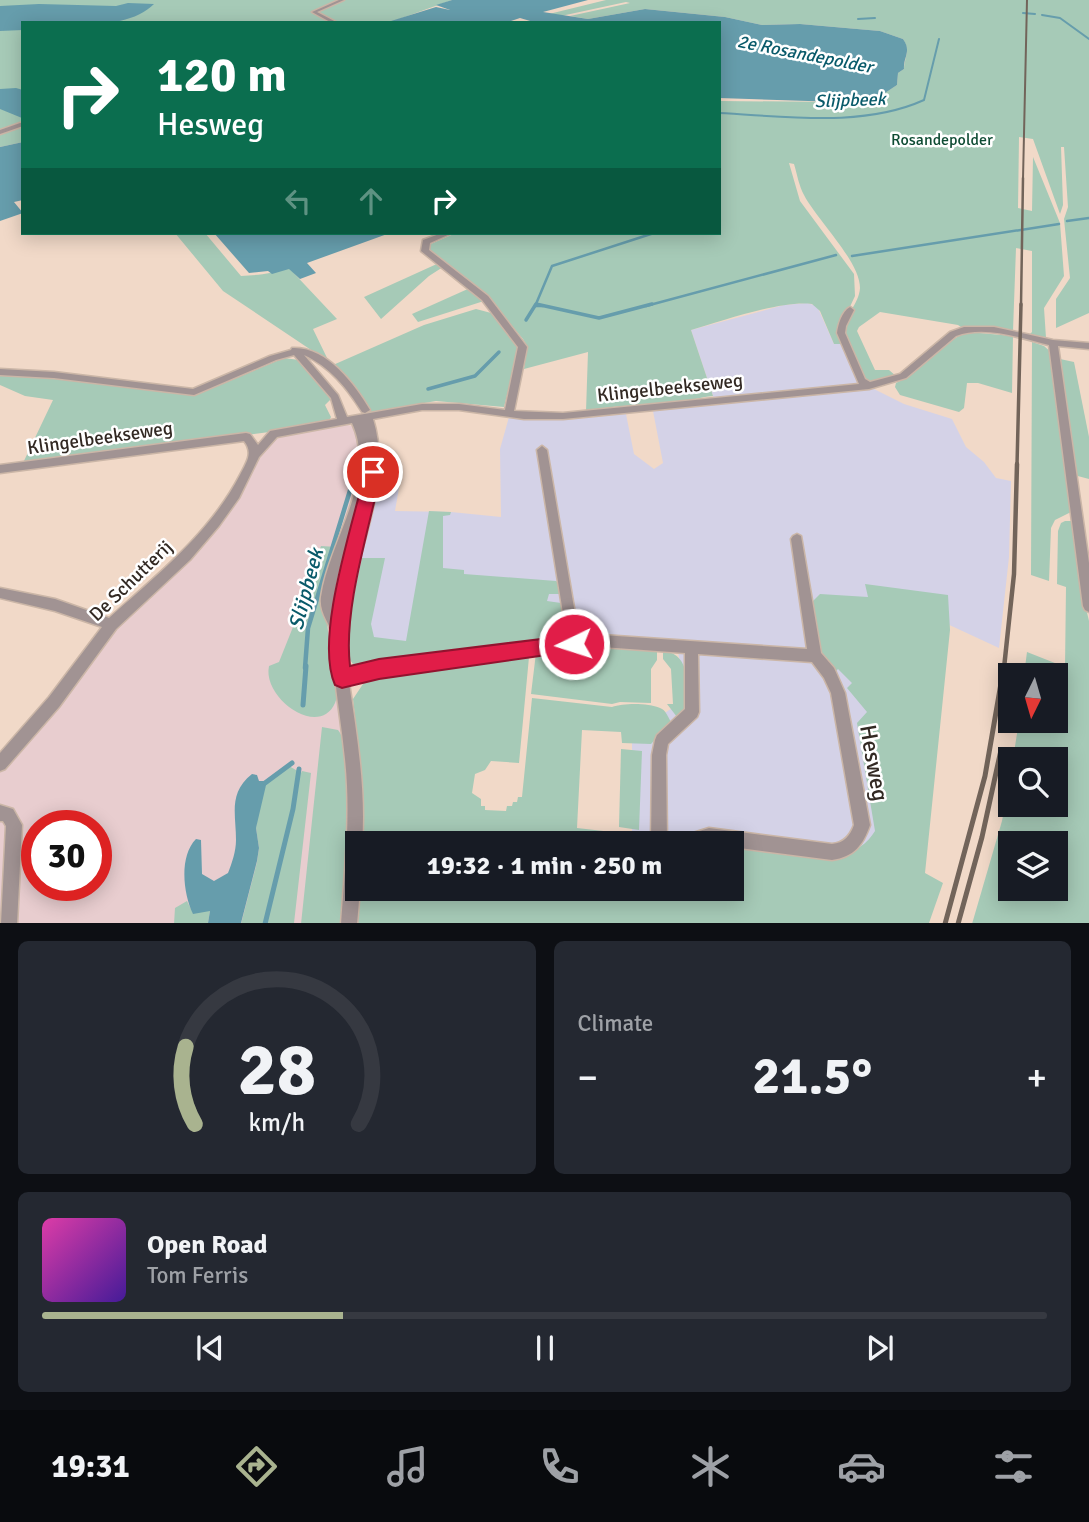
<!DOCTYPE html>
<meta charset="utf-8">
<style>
body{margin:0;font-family:Signika,sans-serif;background:#242831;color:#f1f3f6;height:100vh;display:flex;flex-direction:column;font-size:26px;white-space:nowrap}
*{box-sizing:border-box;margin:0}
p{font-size:23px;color:#9ea1a6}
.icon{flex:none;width:38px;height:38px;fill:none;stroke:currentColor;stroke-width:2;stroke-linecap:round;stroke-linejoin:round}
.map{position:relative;height:923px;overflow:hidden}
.side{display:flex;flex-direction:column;gap:18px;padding:18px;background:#0d0f14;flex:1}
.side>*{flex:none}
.guide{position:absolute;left:21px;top:21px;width:700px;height:214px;border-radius:0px;box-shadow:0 4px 18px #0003;background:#0b6e4f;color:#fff;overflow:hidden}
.needle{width:46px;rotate:185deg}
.controls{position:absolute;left:998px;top:663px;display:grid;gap:14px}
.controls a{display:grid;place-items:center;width:70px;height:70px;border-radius:0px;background:#171b24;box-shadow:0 4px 18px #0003;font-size:35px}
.speed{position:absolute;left:21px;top:810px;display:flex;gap:14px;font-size:35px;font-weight:700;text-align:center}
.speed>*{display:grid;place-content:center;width:91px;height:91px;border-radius:50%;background:#171b24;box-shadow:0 4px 18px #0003;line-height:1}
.speed .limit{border:10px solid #d22;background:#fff;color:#111}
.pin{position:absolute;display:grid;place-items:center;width:60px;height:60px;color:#fff;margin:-30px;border:4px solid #fff;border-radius:50%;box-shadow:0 2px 7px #0007}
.me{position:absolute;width:77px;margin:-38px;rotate:266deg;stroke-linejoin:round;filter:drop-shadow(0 0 5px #0008)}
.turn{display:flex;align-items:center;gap:24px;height:147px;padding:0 21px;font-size:32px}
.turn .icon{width:91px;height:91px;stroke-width:2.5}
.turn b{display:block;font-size:49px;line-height:60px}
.lanes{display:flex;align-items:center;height:66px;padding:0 21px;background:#0003;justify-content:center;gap:35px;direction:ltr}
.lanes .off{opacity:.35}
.big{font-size:52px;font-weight:700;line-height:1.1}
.side .widget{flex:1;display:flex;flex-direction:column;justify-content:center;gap:10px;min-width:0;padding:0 24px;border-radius:10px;background:#242831}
.side .dial{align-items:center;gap:0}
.dial svg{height:182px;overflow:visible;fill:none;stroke:#363941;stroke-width:7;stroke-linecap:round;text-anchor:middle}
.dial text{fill:#f1f3f6;stroke:none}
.song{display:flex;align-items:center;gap:21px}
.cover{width:84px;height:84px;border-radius:10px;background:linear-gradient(135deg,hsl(320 70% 55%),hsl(260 70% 35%))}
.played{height:7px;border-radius:4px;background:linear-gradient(90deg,#a9b38f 30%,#363941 30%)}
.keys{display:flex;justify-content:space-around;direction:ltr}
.heat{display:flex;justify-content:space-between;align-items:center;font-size:38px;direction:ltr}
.side .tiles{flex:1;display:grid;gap:18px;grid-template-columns:1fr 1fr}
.widget:last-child{grid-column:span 2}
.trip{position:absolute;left:345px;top:831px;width:399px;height:70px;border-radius:0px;background:#171b24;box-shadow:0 4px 18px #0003;font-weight:700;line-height:70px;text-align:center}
.tab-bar{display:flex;height:112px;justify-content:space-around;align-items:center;background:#090b0e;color:#9ea1a6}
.tab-bar .icon{width:49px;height:49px}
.tab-bar .current{color:#a9b38f}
.tab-bar b{font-size:32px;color:#f1f3f6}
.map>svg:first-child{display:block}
.commercial{fill:#e8cdcf;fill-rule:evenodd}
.industrial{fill:#d4d2e7}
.green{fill:#a6cab7;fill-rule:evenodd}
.water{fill:#669dac}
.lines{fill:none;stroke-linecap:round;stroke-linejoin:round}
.stream-far4{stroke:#669dac;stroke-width:2}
.stream-far3{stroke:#669dac;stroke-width:2.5}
.stream-far2{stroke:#669dac;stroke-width:3.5}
.stream-far1{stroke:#669dac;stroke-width:4.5}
.stream{stroke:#669dac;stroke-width:5}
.street-casing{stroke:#cbb6a7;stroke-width:3}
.street{fill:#a19393;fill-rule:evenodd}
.rail-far4{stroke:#72645a;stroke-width:2}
.rail-far3{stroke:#72645a;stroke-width:2.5}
.rail-far2{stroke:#72645a;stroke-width:3.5}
.rail-far1{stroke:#72645a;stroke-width:4.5}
.rail{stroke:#72645a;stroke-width:5}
.route{fill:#e11d48;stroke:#92132f;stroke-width:2}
.labels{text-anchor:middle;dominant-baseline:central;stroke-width:5;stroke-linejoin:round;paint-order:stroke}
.far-park-label{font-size:16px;fill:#0f4c34;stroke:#fff}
.far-water-label{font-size:18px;font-style:italic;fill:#095a6a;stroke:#fff}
.street-label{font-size:19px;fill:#322923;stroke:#fff}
.water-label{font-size:21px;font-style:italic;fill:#095a6a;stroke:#fff}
.near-street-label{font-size:23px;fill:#322923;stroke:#fff}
</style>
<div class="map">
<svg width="1089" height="924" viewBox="0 0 1089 924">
<rect width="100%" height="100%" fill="#f1d9c8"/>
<path class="commercial" d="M344,424l11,3 7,25 -2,24 -36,121 22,165 -6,161 -340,1v-154l124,-153 49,-44 100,-132 9,-5zM37,826h59v60h-59z"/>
<polygon class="industrial" points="807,303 817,306 834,344 843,344 858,381 904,404 952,419 966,447 984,462 996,478 1011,481 1009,557 999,648 943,622 878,704 879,875 732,844 632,843 632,734 677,705 680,662 676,642 350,660 344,648 348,606 377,482 400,482 395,511 451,512 501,517 500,449 509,417 567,420 626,414 634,454 654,469 663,463 653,411 716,405 691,330 784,305"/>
<g class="green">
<polygon points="0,0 452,0 388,23 23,23 23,142 0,147"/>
<path d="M606,0h483v313l-33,15v-29l14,-21 -6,-59 4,-12 -4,-60h-3l2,58 -3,9 -27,-75 -14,-2 -1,71 14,3 1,-54 27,66 4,53 -20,32 2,30 -17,-3 3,-3v-81l-16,-3 -3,83 -29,-5 -23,1 -3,-2 -78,-13 -21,15 -2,4 18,39h14l7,6 -29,6 -24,-49c0,-17 16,-28 17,-45 0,-27 -43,-68 -56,-93 -5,-9 -7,-21 -10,-31l-5,-1 11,38 54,73 1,22 -15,32 3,16h-9l-14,-33 -8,-7c-31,-4 -89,17 -121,26l22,66c-13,1 -25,5 -38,7 -30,2 -60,2 -89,8l2,-59 -64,17 3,-23 -4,-7 -33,-39 -66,-53 32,-14h263v-132l120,1 40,-5 18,-12 1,-12 6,-4c0,-11 7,-18 -1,-30l-23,-8 -80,-7 -38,1 -37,-8 -80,-8 -57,10 -18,-3 60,-13 -4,-1 -65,14 -12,-2z"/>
<path d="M175,233h30l36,43c17,-1 31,-2 48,-8l48,51 -24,10 16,33 -106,-71z"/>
<polygon points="439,263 443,267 429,276 381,319 364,297"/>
<polygon points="470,288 484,301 418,322 412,314"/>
<polygon points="476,309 495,314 519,347 504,407 436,401 371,412 355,387 333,365 424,325"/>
<path d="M968,332l45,4 -1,57 -34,-10h-11l-3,25 -5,4 -59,-17 -5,-8 1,-4c28,-12 44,-41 72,-51z"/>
<polygon points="1032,342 1044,346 1053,354 1071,512 1055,520 1051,528 1049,581 1031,575"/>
<polygon points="284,358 299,360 331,399 325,405 331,417 329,421 277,431 23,463 53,400 25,396 0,385 0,374 88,381 196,395"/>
<polygon points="1060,359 1074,362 1089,437 1089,479 1074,475"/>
<polygon points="429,511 451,512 450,515 443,516 443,568 464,570 464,574 556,581 560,584 561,594 549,594 547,601 561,603 567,624 558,639 365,666 353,664 348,657 350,613 362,558 385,558 371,624 374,637 406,641"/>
<path d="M1065,521h8l9,71 7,29v302l-117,1 30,-103 8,-42v26h45v-45l-42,-1 6,-38h36v-45l-31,-1 3,-23 38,15 1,-80 -9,-3 1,-53 3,-8zM1010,844h45v45h-45z"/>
<path d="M321,546l16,1c-3,24 -10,51 -10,75 1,22 17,62 8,81 -16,36 -73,-5 -66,-37l10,-4 30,-75 -1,-5z"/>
<path d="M865,584l83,11 2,35 -25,243 18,10 -14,40 -573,1 3,-35h304l6,3 2,-3h61l-2,-46 111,13c14,-4 27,-13 34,-25l-18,-108 10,-11 -20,-24 5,-5 -14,-14 -3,3 -15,-16 -8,-54 8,-8 48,3z"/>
<polygon points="586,647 654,649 657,651 657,660 651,669 651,703 620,702 612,704 531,694 536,653"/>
<path d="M665,651c27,5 21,35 22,56l-10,10 -10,-13h6l-2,-35 -8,-10v-6z"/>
<path d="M525,653l4,4 -10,106 -28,-2 -6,9 -10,4 -3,19 9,6v7h4v4l21,1 1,-5h5l1,-4h4l1,-5h4l10,-99 80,9c12,-4 36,-4 48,1 6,2 8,9 11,14l-20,22 -29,-1 -1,-11 -39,-2 -5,98 62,7 2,8h-280l-1,-83 -7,-61 12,-18 14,-7z"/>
<path d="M322,727l16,3c23,30 7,154 4,193l-41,1z"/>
<polygon points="621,749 642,751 639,830 619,827"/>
<polygon points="289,766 301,773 302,771 311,773 294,923 241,924 257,862 259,848 256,828 258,809 267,781"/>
<polygon points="187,901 193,913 208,909 210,911 208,923 174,924 175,908"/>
</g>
<g class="water">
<path d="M452,0h136l-45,12 45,7 57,-10 80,8 37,8 38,-1 80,7 23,8c9,12 0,19 1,30l-6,4 -1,12 -18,12 -40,5 -120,-4v-75h-182l-17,-5 -15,5 -114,-2 45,-14 14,3 -14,-5z"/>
<path d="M128,3l26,1c-29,29 -93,19 -131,19v7l-23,1v-25l39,-2 77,2z"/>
<polygon points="16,88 23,90 23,122 22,118 0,109 0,89"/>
<polygon points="23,142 23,200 14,202 23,213 0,221 0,147"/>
<polygon points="214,233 390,233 307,263 316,273 300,279 289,269 272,274 268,271 249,273"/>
<path d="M252,774l5,1 2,6h8l-11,47 3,20 -2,13 -16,62h-33l2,-12 -17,3c-10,-20 -14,-58 3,-75l5,1 1,34 12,7 14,-8c4,-10 8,-22 8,-33 0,-26 -8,-47 16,-66z"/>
</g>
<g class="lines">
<g class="stream-far4">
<polyline points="1023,13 1035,14"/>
<polyline points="1042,15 1060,18 1089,39"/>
<polyline points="858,19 875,18"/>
<path d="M719,113c66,3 143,15 205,-13l15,-61"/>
</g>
<g class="stream-far3">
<polyline points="1067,221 1089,218"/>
<polyline points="852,256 1059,224"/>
<polyline points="536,304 552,266 654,233"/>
<polyline points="535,306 543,306"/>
<polyline points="646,306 836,255"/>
</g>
<g class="stream-far2">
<polyline points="526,320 536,304 599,318 652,304"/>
<polyline points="428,389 475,376 499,352"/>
</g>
<polyline class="stream-far1" points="305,668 308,628 352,484"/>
<g class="stream">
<polyline points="303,705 306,666"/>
<polyline points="265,783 292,763"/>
<polyline points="265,924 293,809 299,769"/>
</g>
<defs>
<g id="street">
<polygon points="339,0 344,0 317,12 338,23 332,23 312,12"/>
<polygon points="23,122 23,126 0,134 0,130"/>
<path d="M442,233h10l-22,10 -1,7 59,46 39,51 -13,64 49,2 296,-29 -22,-51c1,-8 5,-22 13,-26l4,3 -8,16 -1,7 20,46 5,3 30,-8 50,-42 14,-5h30l59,13 36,3v6l-31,-3 31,217v49l-4,-2 -2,-4 -34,-261c-29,-7 -64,-20 -93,-9l-50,42 -37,11 -306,30h-39l-65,-9h-37l-49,9c18,58 -9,115 -21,170 -6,27 -7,54 -4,81l31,-7 153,-22 35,-3 -30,-188 5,-4 5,4 32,187 23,-2 205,14 -16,-110 2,-3 4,-2 4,2 20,117 13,15 11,25 25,132c-7,20 -16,32 -38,35l-100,-13v-3h-45l6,-11 16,-5 123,16c12,-1 18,-8 22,-19l-23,-132 -7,-15 -12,-16 -114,-8 1,58 -2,5 -29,27 -2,11 1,89h-16l1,-89 3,-15 2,-5 28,-26v-56l-83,-6 -70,6 -153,22 -30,8c8,53 17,107 13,161h-5v45h3l-3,35h-16c4,-55 10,-110 4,-165 -3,-30 -8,-60 -11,-90 -1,-10 1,-22 -1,-32 -3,-14 -14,-24 -12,-40 8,-56 57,-118 31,-174l-75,14 -18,20 -20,41 -20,28 -29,34 -74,69 -57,78 -54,62 -5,2v-18l49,-56 53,-70 -47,-16 -55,-13v-10l55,11 54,19c48,-43 101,-85 131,-143 6,-12 14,-22 4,-34l-244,32v-8l246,-32 4,1 8,11 12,-14 67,-12 -6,-21 -37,-43 -18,5 -82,35 -140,-17 -54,-3v-6l54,3 139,17 77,-33 21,-6 1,-2c34,-2 62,35 78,62l-5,3 -3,-1c-15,-24 -32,-45 -58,-57l34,40 9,22 75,-13h37l46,6 13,-63 -36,-47 -61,-49 2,-11zM366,489c-7,42 -23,82 -31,123 -5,-35 21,-87 31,-123z"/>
<polygon points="0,805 13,809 22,825 17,924 1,924 6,826 3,821 0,821"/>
</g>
</defs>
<use href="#street" class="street-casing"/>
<use href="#street" class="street"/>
<polyline class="rail-far4" points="1023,179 1027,0"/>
<polyline class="rail-far3" points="1021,306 1023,178"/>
<polyline class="rail-far2" points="1017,465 1021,304"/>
<polyline class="rail-far1" points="1004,668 1014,574 1017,464"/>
<g class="rail">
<polyline points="945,924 985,776 1004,666"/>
<polyline points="958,924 982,837 1001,750"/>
</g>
</g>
<path class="route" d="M373,466l8,6c-12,58 -38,137 -31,194l29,-7 195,-24 7,2 3,7 -3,6 -202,29 -37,9 -7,-3c-21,-47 18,-161 30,-213z"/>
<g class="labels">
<g class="far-park-label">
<text x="942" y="140">Rosandepolder</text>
</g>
<g class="far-water-label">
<text transform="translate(805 54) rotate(11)">2e Rosandepolder</text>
<text transform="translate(850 100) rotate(-2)">Slijpbeek</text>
</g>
<g class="street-label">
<text transform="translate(670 388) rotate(-6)">Klingelbeekseweg</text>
<text transform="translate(100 438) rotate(-8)">Klingelbeekseweg</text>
<text transform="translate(131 581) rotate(-44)">De Schutterij</text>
</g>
<g class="water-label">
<text transform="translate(306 589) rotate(-75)">Slijpbeek</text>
</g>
<g class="near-street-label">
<text transform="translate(874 763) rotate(80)">Hesweg</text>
</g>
</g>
</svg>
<div class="controls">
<a><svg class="needle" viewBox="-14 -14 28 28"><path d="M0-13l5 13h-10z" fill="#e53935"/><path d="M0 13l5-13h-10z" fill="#9ea1a6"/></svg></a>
<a><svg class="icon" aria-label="search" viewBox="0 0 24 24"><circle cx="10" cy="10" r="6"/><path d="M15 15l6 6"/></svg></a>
<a><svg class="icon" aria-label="layers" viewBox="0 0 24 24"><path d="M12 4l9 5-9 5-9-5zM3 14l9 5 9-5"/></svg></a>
</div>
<div class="speed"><div class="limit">30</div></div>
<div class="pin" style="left:373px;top:472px;background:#d93025"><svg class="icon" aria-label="arrive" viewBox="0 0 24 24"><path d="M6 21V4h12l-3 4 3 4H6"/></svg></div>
<svg class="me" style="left:574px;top:644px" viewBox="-20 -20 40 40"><circle r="17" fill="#e11d48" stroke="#fff" stroke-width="3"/><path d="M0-11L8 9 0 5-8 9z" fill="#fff"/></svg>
<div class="trip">19:32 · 1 min · 250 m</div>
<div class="guide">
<div class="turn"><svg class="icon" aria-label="right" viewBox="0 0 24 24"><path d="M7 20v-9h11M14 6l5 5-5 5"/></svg><div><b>120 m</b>Hesweg</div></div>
<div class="lanes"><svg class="icon off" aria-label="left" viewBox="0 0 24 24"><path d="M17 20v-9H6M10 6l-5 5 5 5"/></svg><svg class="icon off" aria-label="ahead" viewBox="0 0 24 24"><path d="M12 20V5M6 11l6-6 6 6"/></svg><svg class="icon" aria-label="right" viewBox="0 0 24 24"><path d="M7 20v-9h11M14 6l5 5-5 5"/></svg></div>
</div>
</div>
<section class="side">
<div class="tiles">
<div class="widget dial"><svg viewBox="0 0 100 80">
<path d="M14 69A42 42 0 1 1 86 69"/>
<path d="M14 69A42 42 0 0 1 10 35" stroke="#a9b38f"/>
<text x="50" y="56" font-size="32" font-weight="700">28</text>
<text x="50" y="72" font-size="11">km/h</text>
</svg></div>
<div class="widget"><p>Climate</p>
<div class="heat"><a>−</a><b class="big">21.5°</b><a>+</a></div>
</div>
<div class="widget">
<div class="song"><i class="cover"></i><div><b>Open Road</b><p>Tom Ferris</p></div></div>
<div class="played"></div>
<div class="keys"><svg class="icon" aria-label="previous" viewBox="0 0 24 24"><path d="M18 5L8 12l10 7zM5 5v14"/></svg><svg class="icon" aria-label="pause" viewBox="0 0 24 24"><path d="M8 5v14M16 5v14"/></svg><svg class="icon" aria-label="next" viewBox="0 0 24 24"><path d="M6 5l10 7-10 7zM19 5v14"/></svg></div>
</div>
</div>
</section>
<nav class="tab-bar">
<b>19:31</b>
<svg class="icon current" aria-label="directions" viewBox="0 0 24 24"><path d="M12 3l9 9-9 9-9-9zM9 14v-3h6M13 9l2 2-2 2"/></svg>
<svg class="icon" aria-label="music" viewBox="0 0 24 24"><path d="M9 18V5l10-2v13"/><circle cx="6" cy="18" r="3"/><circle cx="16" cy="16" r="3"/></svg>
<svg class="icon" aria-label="phone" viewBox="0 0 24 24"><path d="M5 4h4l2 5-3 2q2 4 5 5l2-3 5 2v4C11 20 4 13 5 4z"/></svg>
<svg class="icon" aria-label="climate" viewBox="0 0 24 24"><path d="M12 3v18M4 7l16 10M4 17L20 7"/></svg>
<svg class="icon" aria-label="car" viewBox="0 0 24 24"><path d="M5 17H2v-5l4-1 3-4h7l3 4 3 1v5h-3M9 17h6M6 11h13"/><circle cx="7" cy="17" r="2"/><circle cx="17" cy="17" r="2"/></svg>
<svg class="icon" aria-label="filters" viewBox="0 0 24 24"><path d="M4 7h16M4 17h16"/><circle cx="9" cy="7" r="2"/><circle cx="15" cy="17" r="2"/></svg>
</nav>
